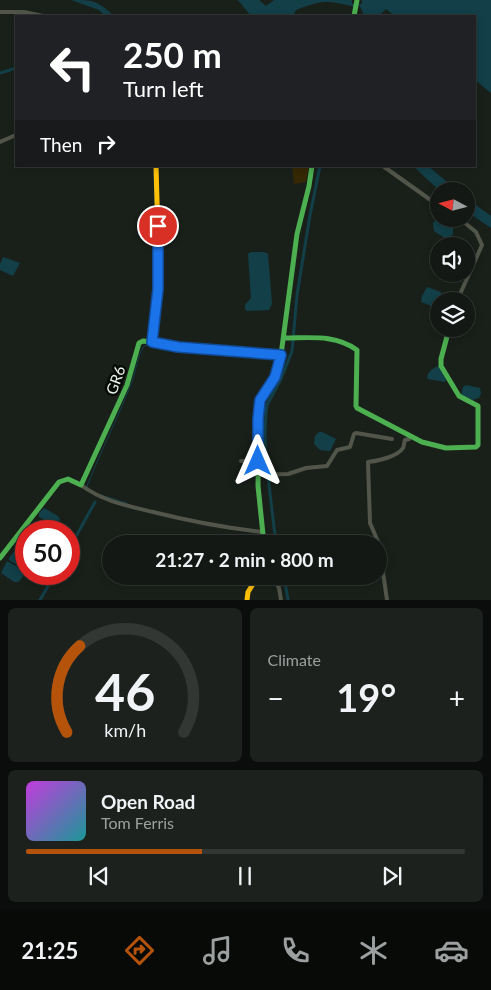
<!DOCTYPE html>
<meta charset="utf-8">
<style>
body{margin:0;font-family:Lato,sans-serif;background:#1c211d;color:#f1f3f6;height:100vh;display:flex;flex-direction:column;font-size:19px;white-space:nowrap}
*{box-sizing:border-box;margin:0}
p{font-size:16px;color:#9da0a0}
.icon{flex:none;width:28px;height:28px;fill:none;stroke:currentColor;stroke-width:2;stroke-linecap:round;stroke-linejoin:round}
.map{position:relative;height:600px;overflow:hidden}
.panel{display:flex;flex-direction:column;gap:8px;padding:8px;background:#0a0d0b;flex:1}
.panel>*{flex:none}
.top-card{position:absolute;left:15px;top:15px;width:461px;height:152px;border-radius:0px;box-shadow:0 2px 8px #0003,0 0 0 1px #323734;background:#202124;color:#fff;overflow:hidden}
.needle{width:32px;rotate:277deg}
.tools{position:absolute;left:430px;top:182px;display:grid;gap:10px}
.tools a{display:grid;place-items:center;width:45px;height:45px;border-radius:50%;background:#131814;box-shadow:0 2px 8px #0003,0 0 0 1px #323734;font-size:25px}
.speed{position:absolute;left:15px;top:520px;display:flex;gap:10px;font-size:25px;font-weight:700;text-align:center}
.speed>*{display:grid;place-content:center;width:65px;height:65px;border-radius:50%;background:#131814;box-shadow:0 2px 8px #0003,0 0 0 1px #323734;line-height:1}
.speed .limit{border:8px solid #d22;background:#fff;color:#111}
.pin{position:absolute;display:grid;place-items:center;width:42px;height:42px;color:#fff;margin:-21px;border:2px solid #fff;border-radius:50%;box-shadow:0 1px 5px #0007}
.me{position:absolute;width:55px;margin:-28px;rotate:0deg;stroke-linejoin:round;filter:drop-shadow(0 0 4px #0008)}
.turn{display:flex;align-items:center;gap:18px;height:105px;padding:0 25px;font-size:22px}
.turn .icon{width:65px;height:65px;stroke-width:2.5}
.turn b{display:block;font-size:35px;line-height:42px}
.then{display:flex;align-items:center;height:48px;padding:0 25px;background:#0003;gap:10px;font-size:19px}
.big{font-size:38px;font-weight:700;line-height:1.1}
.panel .widget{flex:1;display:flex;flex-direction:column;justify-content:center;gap:8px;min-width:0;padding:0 18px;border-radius:8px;background:#1c211d}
.panel .dial{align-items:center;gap:0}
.dial svg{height:130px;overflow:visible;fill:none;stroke:#323734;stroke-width:7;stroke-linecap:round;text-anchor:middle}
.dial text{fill:#f1f3f6;stroke:none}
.song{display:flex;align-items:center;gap:15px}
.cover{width:60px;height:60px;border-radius:8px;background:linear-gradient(135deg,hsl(290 70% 55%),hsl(180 70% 35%))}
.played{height:5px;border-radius:2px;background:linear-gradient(90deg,#b45309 40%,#323734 40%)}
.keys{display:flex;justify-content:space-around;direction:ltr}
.heat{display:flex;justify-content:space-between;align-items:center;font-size:28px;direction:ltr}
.panel .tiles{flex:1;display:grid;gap:8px;grid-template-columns:1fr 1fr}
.widget:last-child{grid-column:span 2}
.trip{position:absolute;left:102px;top:535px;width:285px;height:50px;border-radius:25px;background:#131814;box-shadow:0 2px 8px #0003,0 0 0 1px #323734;font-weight:700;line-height:50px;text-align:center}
.tab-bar{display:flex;height:80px;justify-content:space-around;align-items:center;background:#080a08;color:#9da0a0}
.tab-bar .icon{width:35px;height:35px}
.tab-bar .selected{color:#b45309}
.tab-bar b{font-size:22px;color:#f1f3f6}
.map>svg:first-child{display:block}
.green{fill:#352804}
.water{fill:#123f48}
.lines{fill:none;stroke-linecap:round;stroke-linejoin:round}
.stream{stroke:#123f48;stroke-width:1}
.canal{stroke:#123f48;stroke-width:3}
.street{stroke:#52564a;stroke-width:4}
.fast{stroke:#4caf50;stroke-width:5}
.slow{stroke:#ffc107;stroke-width:5}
.route-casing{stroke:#114b97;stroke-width:12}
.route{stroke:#1a73e8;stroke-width:9}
.labels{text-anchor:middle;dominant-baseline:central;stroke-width:5;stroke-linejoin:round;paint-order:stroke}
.street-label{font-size:15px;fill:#edf5ee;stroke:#060b06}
</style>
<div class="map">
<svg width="491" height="600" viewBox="0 0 491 600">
<rect width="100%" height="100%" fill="#19201a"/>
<polygon class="green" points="292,166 309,166 306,182 294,184"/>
<g class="water">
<path d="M71,0c21,0 26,0 43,16h-9l-6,-6z"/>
<path d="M238,0h21l7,6 8,-6h78v4h3v3c-28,-7 -33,-7 -59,3l-3,6h-42z"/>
<polygon points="362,0 491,0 491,93 475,80 475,16 395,16 386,9 379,16 362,16 363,13 359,4 362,4"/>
<polygon points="413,166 428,166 458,191 440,191"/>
<polygon points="466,198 491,216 491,228 466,211"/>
<polygon points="436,220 441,220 453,228 453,233 450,239 446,239 434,231 433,223"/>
<polygon points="251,252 264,252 268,254 272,304 269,310 247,311 245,309 245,305 251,298 248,254"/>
<polygon points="3,257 20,263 13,276 0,270 0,264"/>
<polygon points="427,287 441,292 442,301 439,301 439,307 437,308 421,302 422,296"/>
<path d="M439,366l7,13 -1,3 -17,-3 -1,-2c1,-5 7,-10 12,-11z"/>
<polygon points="466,385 480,388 481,393 479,398 473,400 461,395 463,387"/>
<polygon points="319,432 322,432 336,439 330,451 320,450 314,444 315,436"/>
<polygon points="44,508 58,516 60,519 58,523 52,524 39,517 39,513"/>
<polygon points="18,546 26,551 26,571 9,560 9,558"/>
<polygon points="7,561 23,570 23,577 18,582 14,582 1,573"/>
</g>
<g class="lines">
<g class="stream">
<polyline points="154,169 155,228"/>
<polyline points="160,225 161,251"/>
<polyline points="155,341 159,317 159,297"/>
<path d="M88,488l-1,-2c14,-35 31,-69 45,-104 4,-12 5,-25 12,-36l7,-2"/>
<polyline points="101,495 127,503"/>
</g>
<g class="canal">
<polyline points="0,73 16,68"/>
<polyline points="276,544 266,459 265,433 266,412 267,405 281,379 292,351 297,295 310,215 320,166"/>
<polyline points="69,549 95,502"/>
<polyline points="284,576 288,600"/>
<polyline points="40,600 55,574"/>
</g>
<g class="street">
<polyline points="0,12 24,12 43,16"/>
<polyline points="0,142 16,135"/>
<polyline points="383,166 439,206"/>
<polyline points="457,301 482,245 476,232 460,219"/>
<polyline points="152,342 178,347 281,355"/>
<polyline points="241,461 259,461"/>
<polyline points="258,475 288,474 306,468 327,466 337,450 350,447 354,434 356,433 392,439"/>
<path d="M81,485c21,16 47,21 72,27 36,9 73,16 110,20"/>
<path d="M379,544l-9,-21 -2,-61c9,-1 29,-5 35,-14 1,-2 1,-5 2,-8l4,-1 1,-2"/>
<polyline points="379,544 387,600"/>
<polyline points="273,576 279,588 281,600"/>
</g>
<g class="fast">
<polyline points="354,16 357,0"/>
<path d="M284,338c26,0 51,-4 73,12l-1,56 1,2 65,34 24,6 30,-1 2,-2v-39l-19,-10 -18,-30v-7l8,-30"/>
<polyline points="264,544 258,486 259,407 262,396 275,377 281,355 297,234 309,186 312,166"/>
<polyline points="0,558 59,482 68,479 81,485 127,385 139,343 143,341 152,342 154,328"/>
</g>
<g class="slow">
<polyline points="154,328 159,269 156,166"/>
<polyline points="247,600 248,592 258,576"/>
</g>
</g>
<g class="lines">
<defs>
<polyline id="route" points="158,226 158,289 152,342 178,347 281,355 275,377 260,400 258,419 258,461"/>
</defs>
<use href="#route" class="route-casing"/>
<use href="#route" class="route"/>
</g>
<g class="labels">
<g class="street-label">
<text transform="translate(115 380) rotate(-70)">GR6</text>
</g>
</g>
</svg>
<div class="tools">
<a><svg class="needle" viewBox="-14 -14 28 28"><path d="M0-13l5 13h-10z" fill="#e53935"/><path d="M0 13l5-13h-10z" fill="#9da0a0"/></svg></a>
<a><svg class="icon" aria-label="sound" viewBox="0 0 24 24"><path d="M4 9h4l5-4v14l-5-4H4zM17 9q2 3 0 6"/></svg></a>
<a><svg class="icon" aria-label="layers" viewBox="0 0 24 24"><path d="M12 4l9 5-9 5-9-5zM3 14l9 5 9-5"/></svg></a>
</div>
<div class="speed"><div class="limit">50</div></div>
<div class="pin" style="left:158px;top:226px;background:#d93025"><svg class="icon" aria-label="arrive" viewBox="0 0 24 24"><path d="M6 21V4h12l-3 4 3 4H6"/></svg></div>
<svg class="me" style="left:258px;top:461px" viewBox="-20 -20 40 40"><path d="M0-17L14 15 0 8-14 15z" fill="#1a73e8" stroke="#fff" stroke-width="4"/></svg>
<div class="trip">21:27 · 2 min · 800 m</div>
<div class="top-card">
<div class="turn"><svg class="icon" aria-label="left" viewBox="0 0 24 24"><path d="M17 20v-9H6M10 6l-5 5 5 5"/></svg><div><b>250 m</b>Turn left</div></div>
<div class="then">Then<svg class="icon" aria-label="right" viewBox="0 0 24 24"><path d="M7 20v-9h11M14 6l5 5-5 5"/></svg></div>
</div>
</div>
<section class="panel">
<div class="tiles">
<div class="widget dial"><svg viewBox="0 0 100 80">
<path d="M14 69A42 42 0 1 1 86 69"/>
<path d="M14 69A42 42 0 0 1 22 16" stroke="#b45309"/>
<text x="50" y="56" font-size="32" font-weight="700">46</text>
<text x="50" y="72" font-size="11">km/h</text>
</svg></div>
<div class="widget"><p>Climate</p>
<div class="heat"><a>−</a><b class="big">19°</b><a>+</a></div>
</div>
<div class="widget">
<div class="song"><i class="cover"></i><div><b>Open Road</b><p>Tom Ferris</p></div></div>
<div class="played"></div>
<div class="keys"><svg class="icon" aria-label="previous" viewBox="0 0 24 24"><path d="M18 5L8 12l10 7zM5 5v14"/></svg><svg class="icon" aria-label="pause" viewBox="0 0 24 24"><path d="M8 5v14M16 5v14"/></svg><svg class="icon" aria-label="next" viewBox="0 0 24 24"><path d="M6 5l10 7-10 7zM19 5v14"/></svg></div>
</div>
</div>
</section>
<nav class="tab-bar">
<b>21:25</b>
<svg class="icon selected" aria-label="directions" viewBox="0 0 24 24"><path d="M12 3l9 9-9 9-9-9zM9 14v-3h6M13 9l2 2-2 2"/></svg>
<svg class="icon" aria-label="music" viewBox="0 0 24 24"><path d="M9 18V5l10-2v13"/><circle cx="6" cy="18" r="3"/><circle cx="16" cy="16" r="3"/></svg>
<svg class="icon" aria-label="phone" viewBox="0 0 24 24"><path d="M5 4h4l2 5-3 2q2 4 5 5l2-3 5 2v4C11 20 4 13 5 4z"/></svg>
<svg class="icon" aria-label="climate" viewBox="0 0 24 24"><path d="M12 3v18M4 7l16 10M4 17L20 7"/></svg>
<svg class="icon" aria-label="car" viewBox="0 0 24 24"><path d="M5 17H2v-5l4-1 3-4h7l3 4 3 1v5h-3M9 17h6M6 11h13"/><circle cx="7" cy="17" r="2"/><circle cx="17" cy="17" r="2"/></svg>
</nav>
